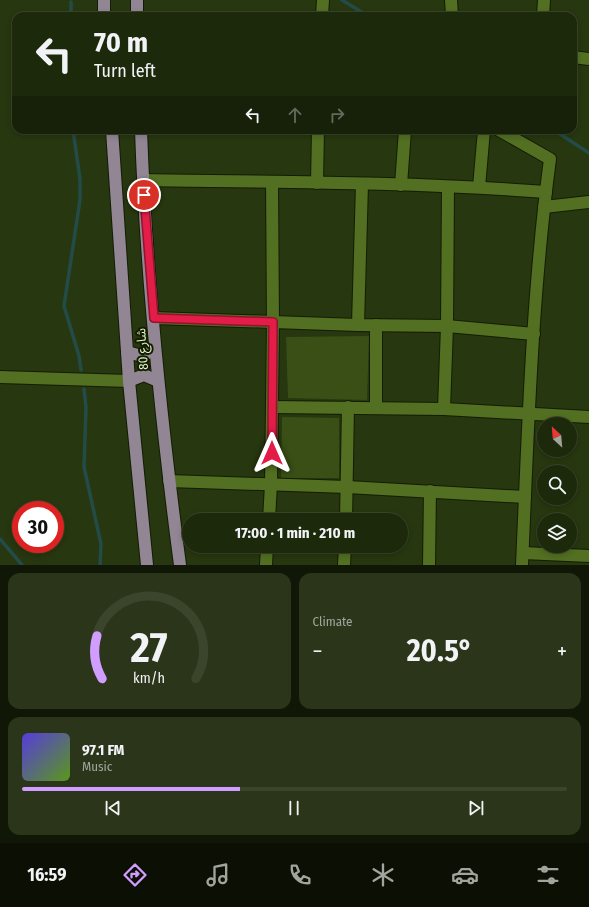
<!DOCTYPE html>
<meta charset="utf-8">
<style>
body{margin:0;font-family:"Fira Sans Condensed","Noto Sans Arabic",sans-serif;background:#2a3519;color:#f1f3f6;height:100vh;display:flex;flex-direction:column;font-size:15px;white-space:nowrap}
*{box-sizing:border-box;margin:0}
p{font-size:13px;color:#a0a69d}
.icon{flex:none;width:22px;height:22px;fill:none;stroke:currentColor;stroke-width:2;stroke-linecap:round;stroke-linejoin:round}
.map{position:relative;height:565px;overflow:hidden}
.drawer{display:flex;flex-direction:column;gap:8px;padding:8px;background:#101706;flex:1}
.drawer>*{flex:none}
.guide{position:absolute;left:12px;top:12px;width:565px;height:122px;border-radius:12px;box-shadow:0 2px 6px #0003,0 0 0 1px #3b452c;background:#1d290b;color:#f1f3f6;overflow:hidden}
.needle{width:26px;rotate:334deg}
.tools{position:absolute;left:537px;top:417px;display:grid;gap:8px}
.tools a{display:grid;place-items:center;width:40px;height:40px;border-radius:50%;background:#1d290b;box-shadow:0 2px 6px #0003,0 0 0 1px #3b452c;font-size:20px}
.speed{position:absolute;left:12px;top:501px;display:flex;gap:8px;font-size:20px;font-weight:700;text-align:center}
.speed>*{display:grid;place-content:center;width:52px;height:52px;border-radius:50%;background:#1d290b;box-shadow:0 2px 6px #0003,0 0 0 1px #3b452c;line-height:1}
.speed .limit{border:6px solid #d22;background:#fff;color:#111}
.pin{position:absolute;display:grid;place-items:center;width:34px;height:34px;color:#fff;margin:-17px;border:2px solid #fff;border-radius:50%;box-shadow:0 1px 4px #0007}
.me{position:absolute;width:44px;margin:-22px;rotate:0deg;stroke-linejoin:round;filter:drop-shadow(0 0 3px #0008)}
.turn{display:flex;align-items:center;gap:14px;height:84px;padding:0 16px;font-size:18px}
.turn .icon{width:52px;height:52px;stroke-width:2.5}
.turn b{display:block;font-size:28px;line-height:34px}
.lanes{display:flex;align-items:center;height:38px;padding:0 16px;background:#0003;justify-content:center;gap:20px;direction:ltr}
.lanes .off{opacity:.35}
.big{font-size:30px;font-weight:700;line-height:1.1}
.drawer .tile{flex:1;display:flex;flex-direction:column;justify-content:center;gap:6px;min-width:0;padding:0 14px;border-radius:12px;background:#2a3519}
.drawer .dial{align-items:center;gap:0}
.dial svg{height:104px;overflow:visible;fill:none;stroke:#3b452c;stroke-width:7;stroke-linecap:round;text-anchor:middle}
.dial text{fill:#f1f3f6;stroke:none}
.song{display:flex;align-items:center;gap:12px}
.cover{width:48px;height:48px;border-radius:6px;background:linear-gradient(135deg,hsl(250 70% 55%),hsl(90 70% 35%))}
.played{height:4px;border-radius:2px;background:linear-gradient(90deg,#d19dfe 40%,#3b452c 40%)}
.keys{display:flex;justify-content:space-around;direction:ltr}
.heat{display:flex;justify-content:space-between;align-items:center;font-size:22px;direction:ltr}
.drawer .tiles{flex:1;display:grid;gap:8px;grid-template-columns:1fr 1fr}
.tile:last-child{grid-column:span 2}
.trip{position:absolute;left:182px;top:513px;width:226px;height:40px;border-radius:20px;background:#1d290b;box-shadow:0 2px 6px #0003,0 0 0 1px #3b452c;font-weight:700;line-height:40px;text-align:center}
.dock{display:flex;height:64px;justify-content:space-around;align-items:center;background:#0c1004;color:#a0a69d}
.dock .icon{width:28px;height:28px}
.dock .active{color:#d19dfe}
.dock b{font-size:18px;color:#f1f3f6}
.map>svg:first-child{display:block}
.green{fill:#394f15}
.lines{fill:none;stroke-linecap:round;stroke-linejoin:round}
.stream{stroke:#234c48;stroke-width:3.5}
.minor-casing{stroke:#131d05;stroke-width:14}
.major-casing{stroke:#131d05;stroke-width:14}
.minor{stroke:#526f22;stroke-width:12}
.major{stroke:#928694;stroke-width:12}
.route-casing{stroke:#92132f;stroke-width:10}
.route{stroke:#e11d48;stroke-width:7}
.labels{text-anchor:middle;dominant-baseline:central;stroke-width:4;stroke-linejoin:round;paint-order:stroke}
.street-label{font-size:13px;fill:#dff1ca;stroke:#121d00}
</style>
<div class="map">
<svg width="589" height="565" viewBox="0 0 589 565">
<rect width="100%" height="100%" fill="#27370f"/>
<g class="green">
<polygon points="369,336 367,400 288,398 286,337"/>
<polygon points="282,417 339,418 339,478 281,478"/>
</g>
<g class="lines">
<g class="stream">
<polyline points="342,0 368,16"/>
<polyline points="71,2 71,16"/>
<polyline points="73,130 80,179 80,200 64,306 79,356 81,370"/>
<polyline points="554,130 589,153"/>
<polyline points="84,389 86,408 84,467 101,544 100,565"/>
<polyline points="0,539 22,565"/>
</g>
<defs>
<g id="minor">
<polyline points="451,0 452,16"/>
<polyline points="322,16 323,0"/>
<polyline points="543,16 544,0"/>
<polyline points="573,57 589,59"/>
<path d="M499,130l51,29c-18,135 -22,271 -28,406"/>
<path d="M143,180c134,2 269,2 403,12"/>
<polyline points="317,183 318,130"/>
<polyline points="362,184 358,325 447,326 534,334"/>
<polyline points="401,185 405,130"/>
<polyline points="479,187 484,130"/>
<polyline points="544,207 589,202"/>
<polyline points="153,318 273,322 272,182"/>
<polyline points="0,377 129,381"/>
<polyline points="272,407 444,409 589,417"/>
<polyline points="376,408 376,325"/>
<polyline points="444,409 447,326 448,187"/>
<polyline points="169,481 347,487 525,497"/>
<polyline points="269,520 271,484 273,322 358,325"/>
<polyline points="346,520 348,407"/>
<polyline points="523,553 589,556"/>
<polyline points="266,565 267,546"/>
<polyline points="344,565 345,546"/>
<polyline points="429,565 430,491"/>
</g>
<g id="major">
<polyline points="137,0 137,16"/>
<polyline points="104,16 104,0"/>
<polyline points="112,130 129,381 147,565"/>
<path d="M141,130c5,145 20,291 39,435"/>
<polyline points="127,352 142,356 155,349"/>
<polyline points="129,381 144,375 158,381"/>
</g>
</defs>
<use href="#minor" class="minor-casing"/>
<use href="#major" class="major-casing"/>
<use href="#minor" class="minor"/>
<use href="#major" class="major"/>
</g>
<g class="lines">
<defs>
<polyline id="route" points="144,195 154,318 273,322 272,453"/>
</defs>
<use href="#route" class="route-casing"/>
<use href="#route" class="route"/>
</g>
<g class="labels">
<g class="street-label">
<text transform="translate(142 349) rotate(-94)">شارع 80</text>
</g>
</g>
</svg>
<div class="tools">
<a><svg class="needle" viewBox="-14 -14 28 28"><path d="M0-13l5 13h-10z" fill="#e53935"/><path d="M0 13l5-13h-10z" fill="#a0a69d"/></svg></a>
<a><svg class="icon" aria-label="search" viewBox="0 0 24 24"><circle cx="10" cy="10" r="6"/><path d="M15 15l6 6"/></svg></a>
<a><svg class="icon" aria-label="layers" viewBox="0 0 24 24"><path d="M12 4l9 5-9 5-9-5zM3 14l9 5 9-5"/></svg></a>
</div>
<div class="speed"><div class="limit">30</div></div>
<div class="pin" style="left:144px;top:195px;background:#d93025"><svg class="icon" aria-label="arrive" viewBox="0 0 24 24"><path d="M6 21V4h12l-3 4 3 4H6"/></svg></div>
<svg class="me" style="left:272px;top:453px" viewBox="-20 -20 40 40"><path d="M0-17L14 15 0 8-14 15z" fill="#e11d48" stroke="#fff" stroke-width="4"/></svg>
<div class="trip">17:00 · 1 min · 210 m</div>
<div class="guide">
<div class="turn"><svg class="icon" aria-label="left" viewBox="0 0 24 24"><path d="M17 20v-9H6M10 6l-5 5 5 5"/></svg><div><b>70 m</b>Turn left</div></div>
<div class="lanes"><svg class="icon" aria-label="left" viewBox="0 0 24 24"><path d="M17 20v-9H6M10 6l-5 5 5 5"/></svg><svg class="icon off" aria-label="ahead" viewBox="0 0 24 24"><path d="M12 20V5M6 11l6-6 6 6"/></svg><svg class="icon off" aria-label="right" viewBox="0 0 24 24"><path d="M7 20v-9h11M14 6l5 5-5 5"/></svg></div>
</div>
</div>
<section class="drawer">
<div class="tiles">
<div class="tile dial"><svg viewBox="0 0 100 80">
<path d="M14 69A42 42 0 1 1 86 69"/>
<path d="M14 69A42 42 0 0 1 10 36" stroke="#d19dfe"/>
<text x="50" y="56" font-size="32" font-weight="700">27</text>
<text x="50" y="72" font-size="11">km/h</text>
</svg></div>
<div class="tile"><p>Climate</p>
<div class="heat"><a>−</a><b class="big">20.5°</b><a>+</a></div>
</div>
<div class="tile">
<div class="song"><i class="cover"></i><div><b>97.1 FM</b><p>Music</p></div></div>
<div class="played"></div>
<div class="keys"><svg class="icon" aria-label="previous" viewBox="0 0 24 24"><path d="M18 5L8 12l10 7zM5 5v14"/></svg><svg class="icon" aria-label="pause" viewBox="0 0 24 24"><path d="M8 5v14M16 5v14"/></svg><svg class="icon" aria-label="next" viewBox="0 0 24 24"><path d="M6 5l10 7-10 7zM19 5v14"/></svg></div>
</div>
</div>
</section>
<nav class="dock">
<b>16:59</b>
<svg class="icon active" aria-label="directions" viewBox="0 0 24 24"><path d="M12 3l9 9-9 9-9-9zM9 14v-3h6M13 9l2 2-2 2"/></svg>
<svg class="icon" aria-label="music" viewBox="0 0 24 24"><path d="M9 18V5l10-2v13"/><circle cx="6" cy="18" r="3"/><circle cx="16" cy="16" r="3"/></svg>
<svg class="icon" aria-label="phone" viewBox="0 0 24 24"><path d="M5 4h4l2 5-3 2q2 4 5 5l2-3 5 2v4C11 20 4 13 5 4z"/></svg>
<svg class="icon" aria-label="climate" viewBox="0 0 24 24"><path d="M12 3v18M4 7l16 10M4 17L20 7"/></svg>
<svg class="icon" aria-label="car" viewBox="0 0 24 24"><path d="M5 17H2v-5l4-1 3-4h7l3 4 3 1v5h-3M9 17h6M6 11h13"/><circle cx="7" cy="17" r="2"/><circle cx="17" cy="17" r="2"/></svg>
<svg class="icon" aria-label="filters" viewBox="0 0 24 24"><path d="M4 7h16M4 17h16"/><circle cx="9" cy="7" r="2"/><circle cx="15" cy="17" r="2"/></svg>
</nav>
